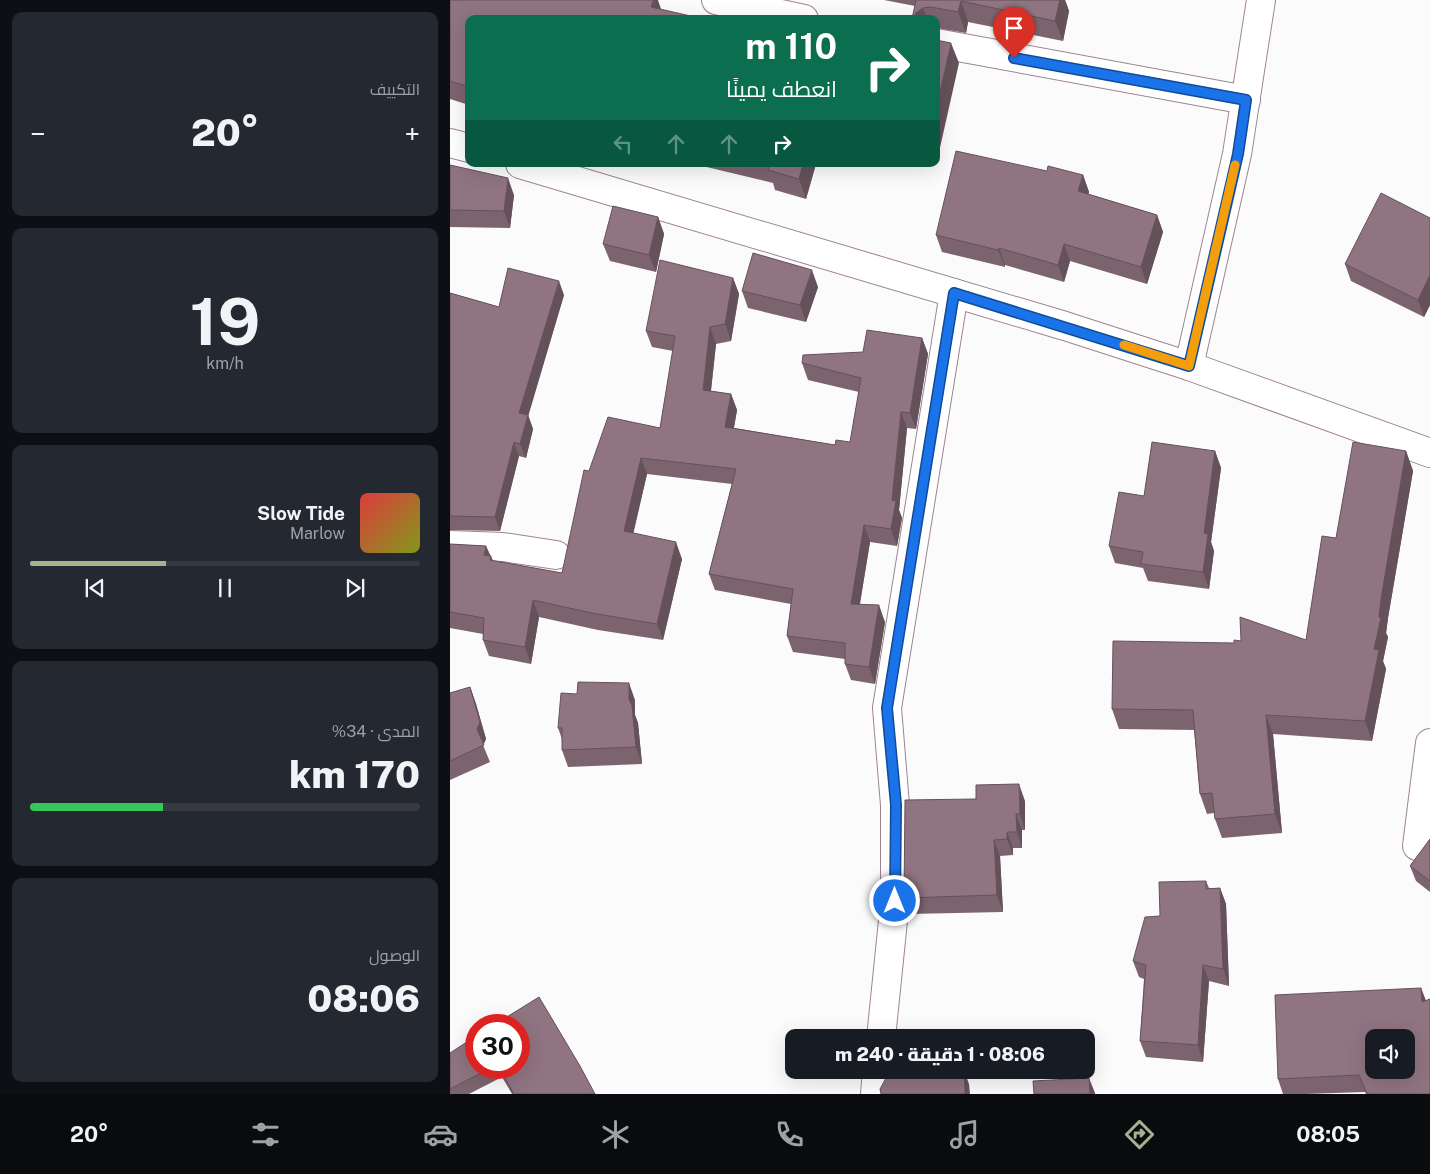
<!DOCTYPE html>
<html lang="ar">
<meta charset="utf-8">
<style>
body{margin:0;font-family:"Public Sans",Cairo,sans-serif;background:#242831;color:#f1f3f6;direction:rtl;height:100vh;display:flex;flex-direction:column;font-size:19px;white-space:nowrap}
*{box-sizing:border-box;margin:0}
p{font-size:16px;color:#9ea1a6}
.icon{flex:none;width:28px;height:28px;fill:none;stroke:currentColor;stroke-width:2;stroke-linecap:round;stroke-linejoin:round}
.map{position:relative;flex:1;overflow:hidden;direction:ltr}
.drawer{display:flex;flex-direction:column;gap:12px;padding:12px;background:#0d0f14;width:450px}
.drawer>*{flex:none}
.hud{position:absolute;left:15px;top:15px;width:475px;height:152px;border-radius:10px;box-shadow:0 5px 20px #0002;direction:rtl;background:#0b6e4f;color:#fff;overflow:hidden}
.fabs{position:absolute;left:915px;top:1029px;display:grid;gap:10px}
.fabs a{display:grid;place-items:center;width:50px;height:50px;border-radius:10px;background:#171b24;box-shadow:0 5px 20px #0002;font-size:25px}
.speed{position:absolute;left:15px;top:1014px;display:flex;gap:10px;font-size:25px;font-weight:700;text-align:center}
.speed>*{display:grid;place-content:center;width:65px;height:65px;border-radius:50%;background:#171b24;box-shadow:0 5px 20px #0002;line-height:1}
.speed .limit{border:8px solid #d22;background:#fff;color:#111}
.pin{position:absolute;display:grid;place-items:center;width:42px;height:42px;color:#fff;margin:-51px -21px;border-radius:50% 50% 50% 0;rotate:-45deg;box-shadow:0 0 5px #0007}
.pin .icon{rotate:45deg}
.me{position:absolute;width:55px;margin:-28px;rotate:0deg;stroke-linejoin:round;filter:drop-shadow(0 0 4px #0008)}
.turn{display:flex;align-items:center;gap:18px;height:105px;padding:0 20px;font-size:22px}
.turn .icon{width:65px;height:65px;stroke-width:2.5}
.turn b{display:block;font-size:35px;line-height:42px}
.lanes{display:flex;align-items:center;height:48px;padding:0 20px;background:#0003;justify-content:center;gap:25px;direction:ltr}
.lanes .off{opacity:.35}
.big{font-size:38px;font-weight:800;line-height:1.1}
.drawer .card{flex:1;display:flex;flex-direction:column;justify-content:center;gap:8px;min-width:0;padding:0 18px;border-radius:10px;background:#242831}
.drawer .dial{align-items:center;gap:0}
.dial b{font-size:65px;line-height:1}
.song{display:flex;align-items:center;gap:15px}
.cover{width:60px;height:60px;border-radius:8px;background:linear-gradient(135deg,hsl(0 70% 55%),hsl(70 70% 35%))}
.played{height:5px;border-radius:2px;background:linear-gradient(90deg,#a6b28f 35%,#363941 35%)}
.keys{display:flex;justify-content:space-around;direction:ltr}
.heat{display:flex;justify-content:space-between;align-items:center;font-size:28px;direction:ltr}
.charge{height:8px;border-radius:4px;background:linear-gradient(90deg,#34c759 34%,#363941 0)}
.trip{position:absolute;left:335px;top:1029px;width:310px;height:50px;border-radius:10px;background:#171b24;box-shadow:0 5px 20px #0002;font-weight:800;line-height:50px;text-align:center;direction:rtl}
.menu{display:flex;height:80px;justify-content:space-around;align-items:center;background:#090b0e;color:#9ea1a6}
.menu .icon{width:35px;height:35px}
.menu .selected{color:#a6b28f}
.menu b{font-size:22px;color:#f1f3f6}
main{display:flex;flex:1;min-height:0}
.map>svg:first-child{display:block}
.lines{fill:none;stroke-linecap:round;stroke-linejoin:round}
.minor-casing{stroke:#a08391;stroke-width:30}
.minor{stroke:#fff;stroke-width:28}
.wall{fill:#7c646f}
.shaded-wall{fill:#65515a}
.building{fill:#907481;stroke:#65515a;fill-rule:evenodd}
.route-casing{stroke:#114b97;stroke-width:12}
.route{stroke:#1a73e8;stroke-width:9}
.slow{stroke:#f59e0b;stroke-width:9}
</style>
<main>
<div class="map">
<svg width="980" height="1094" viewBox="0 0 980 1094">
<rect width="100%" height="100%" fill="#fbfbfb"/>
<g class="lines">
<defs>
<g id="minor">
<polyline points="266,0 354,19"/>
<polyline points="486,43 796,100"/>
<polyline points="0,143 19,148"/>
<polyline points="70,164 615,326 739,366 980,453"/>
<polyline points="739,366 787,154 811,0"/>
<polyline points="0,545 53,547 106,555"/>
<polyline points="967,846 980,743"/>
<polyline points="431,1038 445,901 445,805 437,708 504,293"/>
<polyline points="425,1094 427,1070"/>
</g>
</defs>
<use href="#minor" class="minor-casing"/>
<use href="#minor" class="minor"/>
</g>
<g class="wall">
<polygon points="0,0 211,9 19,19 19,105 0,99"/>
<polygon points="434,0 615,0 619,11 613,41 518,22 516,33 486,28 486,19 462,19 465,6"/>
<polygon points="244,164 366,164 356,199 325,190 323,183"/>
<polygon points="0,165 64,195 60,228 0,227"/>
<polygon points="597,171 633,175 639,192 638,194 707,215 713,232 697,284 620,261 614,282 555,265 555,267 492,252 486,235"/>
<polygon points="208,217 214,234 206,272 160,261 153,244"/>
<polygon points="980,218 980,305 974,317 901,281 895,264"/>
<polygon points="283,278 289,294 281,341 266,344 261,391 281,394 287,410 284,428 385,445 400,442 409,392 358,380 352,363 413,352 472,338 478,354 466,429 457,428 449,510 452,518 447,546 420,542 410,604 435,622 425,684 401,680 395,664 395,659 343,652 337,636 341,604 265,590 259,574 282,484 197,474 183,533 232,559 213,640 148,630 89,617 81,664 39,656 33,640 33,634 0,628 0,544 36,546 43,561 112,573 139,471 210,428 223,351 202,347 196,331"/>
<polygon points="368,287 356,322 298,308 292,291"/>
<polygon points="0,293 49,307 114,295 78,415 83,429 76,458 69,456 50,531 0,530"/>
<polygon points="765,451 771,468 761,542 764,551 759,589 698,581 693,568 665,563 659,546 694,496"/>
<polygon points="956,451 963,471 938,618 936,633 938,637 933,661 936,669 922,741 823,734 832,833 772,838 765,819 764,813 757,814 750,794 744,730 669,729 662,709 784,643 791,641 856,640 886,538"/>
<polygon points="20,687 26,704 36,739 33,745 40,762 0,780 0,693"/>
<polygon points="185,700 185,715 188,723 192,764 118,767 112,750 112,739 108,728"/>
<polygon points="575,801 575,830 572,830 572,848 563,848 563,855 550,856 553,912 459,914 454,898"/>
<polygon points="980,839 980,892 966,881 960,866"/>
<polygon points="756,881 759,888 770,888 776,904 779,986 759,981 753,1062 696,1057 690,1041 694,979 689,977 683,961 710,916"/>
<polygon points="971,988 976,1001 980,1094 916,1094 915,1092 856,1094 833,1094 828,1079"/>
<polygon points="0,1053 26,1068 69,1068 145,1094 62,1094 52,1077 19,1094 0,1094"/>
</g>
<g class="shaded-wall">
<polygon points="203,0 208,0 212,12 201,7"/>
<polygon points="606,0 615,0 619,11 613,41 605,21"/>
<polygon points="511,1 518,22 516,33 508,12"/>
<polygon points="473,8 477,19 464,19 466,13"/>
<polygon points="501,43 509,63 487,161 486,110"/>
<polygon points="353,164 366,164 356,199 349,179"/>
<polygon points="633,175 639,192 635,208 628,191"/>
<polygon points="58,178 64,195 60,228 54,211"/>
<polygon points="707,215 713,232 697,284 691,267"/>
<polygon points="208,217 214,234 206,272 199,255"/>
<polygon points="614,244 620,261 614,282 608,265"/>
<polygon points="549,248 555,265 555,267 548,250"/>
<polygon points="362,270 368,287 356,322 350,305"/>
<polygon points="980,275 980,305 974,317 968,300"/>
<polygon points="283,278 289,294 281,341 275,324"/>
<polygon points="109,281 114,295 75,427 69,413"/>
<polygon points="260,327 266,344 259,407 253,390"/>
<polygon points="472,338 478,354 466,429 460,413"/>
<polygon points="281,394 287,410 281,443 275,427"/>
<polygon points="451,412 457,428 449,510 452,518 447,546 441,529 442,500"/>
<polygon points="78,415 83,429 76,458 70,444"/>
<polygon points="64,442 69,456 50,531 45,517"/>
<polygon points="765,451 771,468 761,542 764,551 759,589 753,572 754,533"/>
<polygon points="956,451 963,471 938,618 936,633 938,637 933,661 936,669 922,741 915,721 931,599"/>
<polygon points="191,458 197,474 180,548 174,531"/>
<polygon points="414,525 420,542 407,620 401,604"/>
<polygon points="226,542 232,559 213,640 207,624"/>
<polygon points="36,546 41,558 41,556 47,572 34,555"/>
<polygon points="83,600 89,617 81,664 75,647"/>
<polygon points="429,605 435,622 425,684 419,667"/>
<polygon points="179,683 185,700 185,715 188,723 192,764 186,747 179,699"/>
<polygon points="20,687 26,704 36,739 33,746 27,729"/>
<polygon points="816,715 823,734 832,833 825,814"/>
<polygon points="569,784 575,801 575,830 570,814"/>
<polygon points="566,814 572,830 572,848 567,832"/>
<polygon points="557,832 563,848 563,855 557,839"/>
<polygon points="544,840 550,856 553,912 547,895"/>
<polygon points="770,888 776,904 779,986 773,969"/>
<polygon points="753,965 759,981 753,1062 748,1045"/>
<polygon points="971,988 977,1004 972,1002"/>
<polygon points="514,1070 519,1084 520,1094 515,1094"/>
<polygon points="639,1078 645,1093 645,1094 640,1094"/>
</g>
<g class="building">
<polygon points="0,0 203,0 201,7 254,19 19,19 19,87 0,81"/>
<polygon points="466,0 610,0 605,21 511,1 508,12 481,7 473,8 466,13 464,19 462,19"/>
<polygon points="486,40 501,43 486,110"/>
<polygon points="506,151 597,171 598,166 633,175 628,191 707,215 691,267 614,244 608,265 549,248 548,250 486,235"/>
<polygon points="320,164 353,164 349,179 318,170"/>
<polygon points="0,165 58,178 54,211 0,210"/>
<polygon points="931,193 980,218 980,275 968,300 895,264"/>
<polygon points="163,206 208,217 199,255 153,244"/>
<polygon points="303,253 362,270 350,305 292,291"/>
<polygon points="210,260 283,278 275,324 260,327 253,390 281,394 275,427 385,445 386,440 400,442 411,378 352,363 353,355 413,352 417,330 472,338 460,413 451,412 442,500 446,501 441,529 414,525 401,604 429,605 419,667 395,664 395,643 337,636 343,589 259,574 286,469 191,458 174,531 226,542 207,624 142,613 83,600 75,647 33,640 34,618 0,612 0,544 36,546 34,555 41,556 40,560 112,573 134,470 139,471 158,417 210,428 225,336 196,331"/>
<polygon points="58,268 109,281 69,413 78,415 70,444 64,442 45,517 0,516 0,293 49,307"/>
<polygon points="702,442 765,451 754,533 758,534 753,572 691,564 693,552 659,546 669,492 694,496"/>
<polygon points="903,442 956,451 931,599 929,617 931,618 924,649 929,650 915,721 816,715 825,814 765,819 762,793 750,794 743,710 662,709 663,641 784,643 784,640 791,641 790,617 856,640 872,536 886,538"/>
<polygon points="128,682 179,683 179,699 182,706 186,747 112,750 112,728 108,728 111,693 127,694"/>
<polygon points="20,687 30,722 27,729 34,745 0,761 0,693"/>
<polygon points="569,784 570,814 566,814 567,832 557,832 557,839 544,840 547,895 454,898 455,800 526,799 526,785"/>
<polygon points="980,839 980,881 960,866"/>
<polygon points="756,881 756,889 770,888 773,969 753,965 748,1045 690,1041 696,965 683,961 695,917 710,916 709,882"/>
<path d="M971,988l1,14 8,-3v95h-63l-8,-19 -81,4 -3,-84zM924,1038h32v32h-32z"/>
<polygon points="89,997 130,1066 145,1094 64,1094 49,1068 69,1068 69,1025 44,1025"/>
<polygon points="26,1036 26,1068 41,1068 0,1089 0,1053"/>
<polygon points="436,1070 514,1070 515,1094 431,1094 430,1089 435,1080"/>
<polygon points="639,1078 640,1094 584,1094 583,1081"/>
</g>
<g class="lines">
<defs>
<polyline id="route" points="445,901 446,805 437,708 504,293 739,366 788,154 796,100 564,58"/>
</defs>
<use href="#route" class="route-casing"/>
<use href="#route" class="route"/>
<polyline class="slow" points="674,345 739,366 785,165"/>
</g>
</svg>
<div class="fabs">
<a><svg class="icon" aria-label="sound" viewBox="0 0 24 24"><path d="M4 9h4l5-4v14l-5-4H4zM17 9q2 3 0 6"/></svg></a>
</div>
<div class="speed"><div class="limit">30</div></div>
<div class="pin" style="left:564px;top:58px;background:#d93025"><svg class="icon" aria-label="arrive" viewBox="0 0 24 24"><path d="M6 21V4h12l-3 4 3 4H6"/></svg></div>
<svg class="me" style="left:445px;top:901px" viewBox="-20 -20 40 40"><circle r="17" fill="#1a73e8" stroke="#fff" stroke-width="3"/><path d="M0-11L8 9 0 5-8 9z" fill="#fff"/></svg>
<div class="trip">08:06 · 1 دقيقة · 240 m</div>
<div class="hud">
<div class="turn"><svg class="icon" aria-label="right" viewBox="0 0 24 24"><path d="M7 20v-9h11M14 6l5 5-5 5"/></svg><div><b>110 m</b>انعطف يمينًا</div></div>
<div class="lanes"><svg class="icon off" aria-label="left" viewBox="0 0 24 24"><path d="M17 20v-9H6M10 6l-5 5 5 5"/></svg><svg class="icon off" aria-label="ahead" viewBox="0 0 24 24"><path d="M12 20V5M6 11l6-6 6 6"/></svg><svg class="icon off" aria-label="ahead" viewBox="0 0 24 24"><path d="M12 20V5M6 11l6-6 6 6"/></svg><svg class="icon" aria-label="right" viewBox="0 0 24 24"><path d="M7 20v-9h11M14 6l5 5-5 5"/></svg></div>
</div>
</div>
<section class="drawer">
<div class="card"><p>التكييف</p>
<div class="heat"><a>−</a><b class="big">20°</b><a>+</a></div>
</div>
<div class="card dial"><b>19</b><p>km/h</p></div>
<div class="card">
<div class="song"><i class="cover"></i><div><b>Slow Tide</b><p>Marlow</p></div></div>
<div class="played"></div>
<div class="keys"><svg class="icon" aria-label="previous" viewBox="0 0 24 24"><path d="M18 5L8 12l10 7zM5 5v14"/></svg><svg class="icon" aria-label="pause" viewBox="0 0 24 24"><path d="M8 5v14M16 5v14"/></svg><svg class="icon" aria-label="next" viewBox="0 0 24 24"><path d="M6 5l10 7-10 7zM19 5v14"/></svg></div>
</div>
<div class="card"><p>المدى · 34%</p><b class="big">170 km</b><div class="charge"></div></div>
<div class="card"><p>الوصول</p><b class="big">08:06</b></div>
</section>
</main>
<nav class="menu">
<b>08:05</b>
<svg class="icon selected" aria-label="directions" viewBox="0 0 24 24"><path d="M12 3l9 9-9 9-9-9zM9 14v-3h6M13 9l2 2-2 2"/></svg>
<svg class="icon" aria-label="music" viewBox="0 0 24 24"><path d="M9 18V5l10-2v13"/><circle cx="6" cy="18" r="3"/><circle cx="16" cy="16" r="3"/></svg>
<svg class="icon" aria-label="phone" viewBox="0 0 24 24"><path d="M5 4h4l2 5-3 2q2 4 5 5l2-3 5 2v4C11 20 4 13 5 4z"/></svg>
<svg class="icon" aria-label="climate" viewBox="0 0 24 24"><path d="M12 3v18M4 7l16 10M4 17L20 7"/></svg>
<svg class="icon" aria-label="car" viewBox="0 0 24 24"><path d="M5 17H2v-5l4-1 3-4h7l3 4 3 1v5h-3M9 17h6M6 11h13"/><circle cx="7" cy="17" r="2"/><circle cx="17" cy="17" r="2"/></svg>
<svg class="icon" aria-label="filters" viewBox="0 0 24 24"><path d="M4 7h16M4 17h16"/><circle cx="9" cy="7" r="2"/><circle cx="15" cy="17" r="2"/></svg>
<b>20°</b>
</nav>
